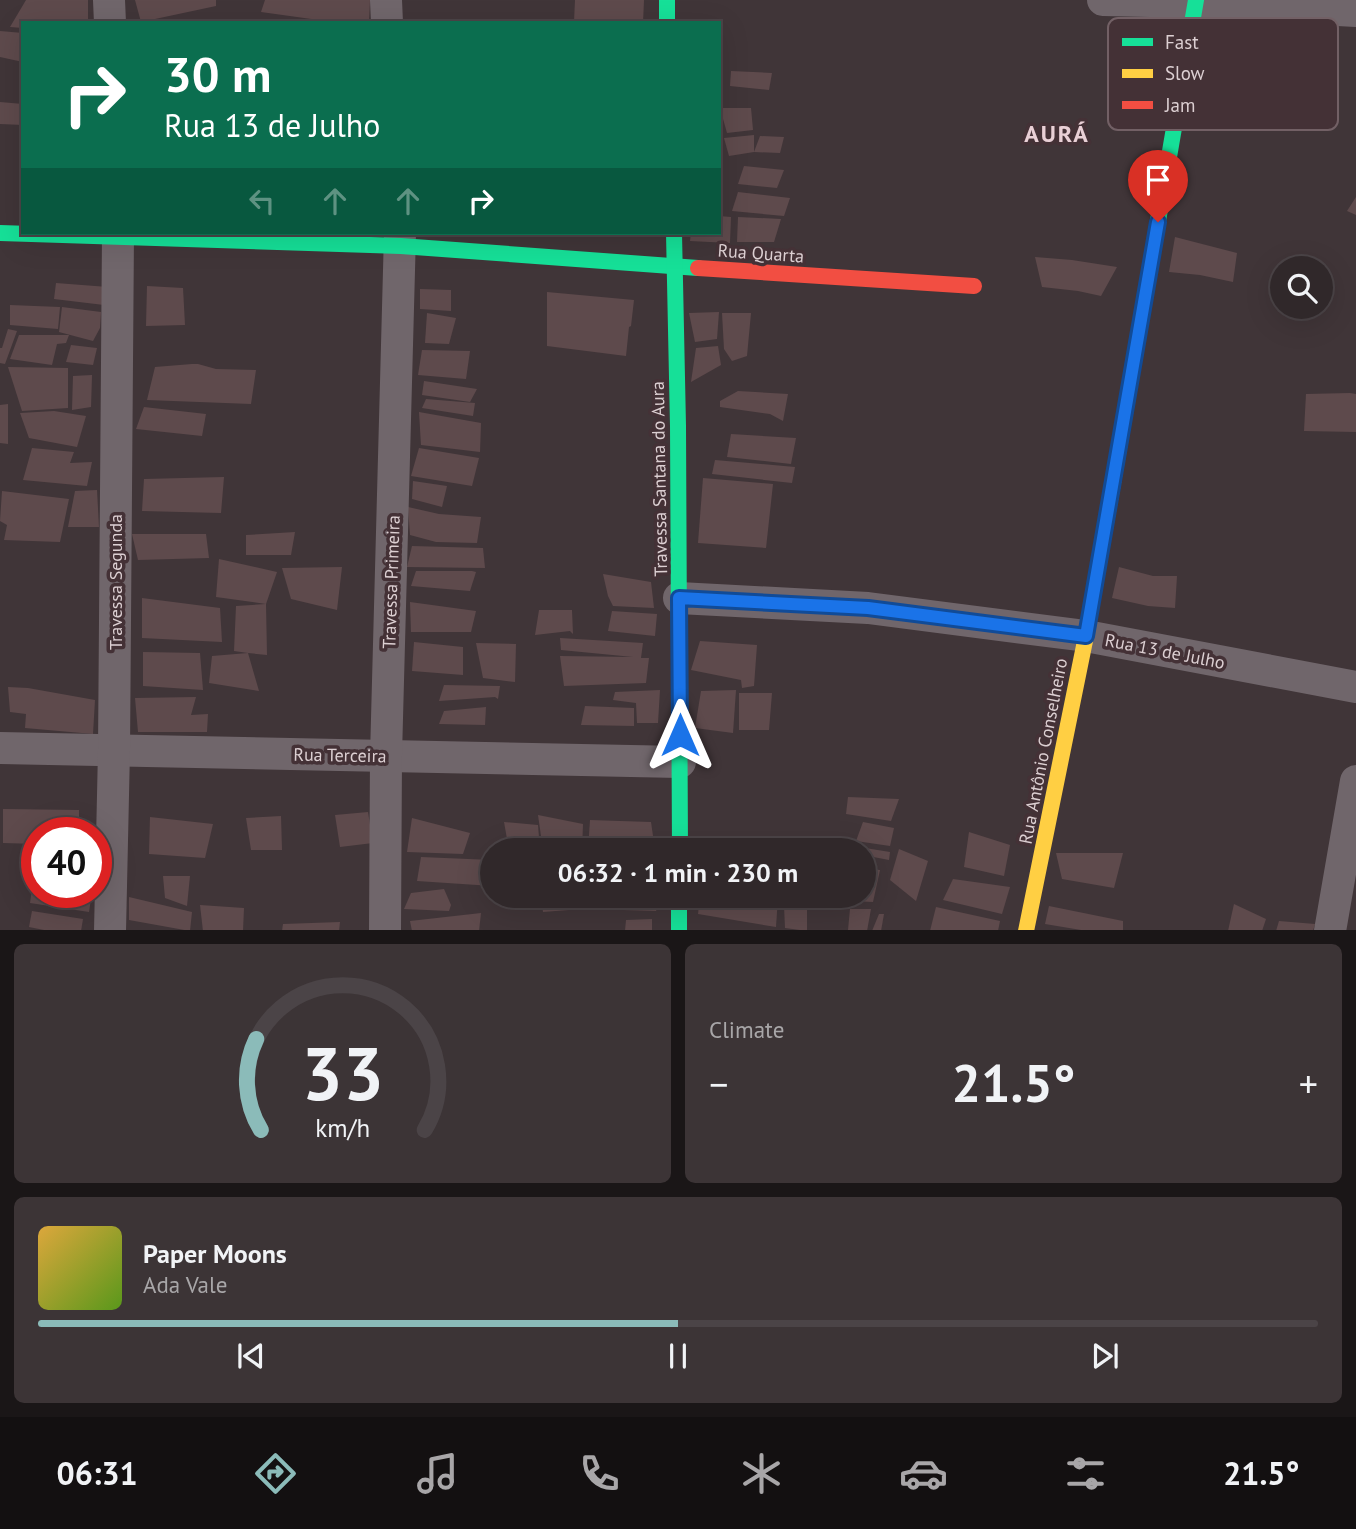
<!DOCTYPE html>
<meta charset="utf-8">
<style>
body{margin:0;font-family:"PT Sans",sans-serif;background:#3c3436;color:#f1f3f6;height:100vh;display:flex;flex-direction:column;font-size:26px;white-space:nowrap}
*{box-sizing:border-box;margin:0}
p{font-size:23px;color:#a8a6a8}
.icon{flex:none;width:38px;height:38px;fill:none;stroke:currentColor;stroke-width:2;stroke-linecap:round;stroke-linejoin:round}
.map{position:relative;height:930px;overflow:hidden}
.side{display:flex;flex-direction:column;gap:14px;padding:14px;background:#1a1617;flex:1}
.side>*{flex:none}
.guide{position:absolute;left:21px;top:21px;width:700px;height:214px;border-radius:0px;box-shadow:0 7px 28px #0002,0 0 0 2px #4b4447;background:#0b6e4f;color:#fff;overflow:hidden}
.controls{position:absolute;left:1270px;top:256px;display:grid;gap:14px}
.controls a{display:grid;place-items:center;width:63px;height:63px;border-radius:50%;background:#30282a;box-shadow:0 7px 28px #0002,0 0 0 2px #4b4447;font-size:35px}
.speed{position:absolute;left:21px;top:817px;display:flex;gap:14px;font-size:35px;font-weight:700;text-align:center}
.speed>*{display:grid;place-content:center;width:91px;height:91px;border-radius:50%;background:#30282a;box-shadow:0 7px 28px #0002,0 0 0 2px #4b4447;line-height:1}
.speed .limit{border:10px solid #d22;background:#fff;color:#111}
.pin{position:absolute;display:grid;place-items:center;width:60px;height:60px;color:#fff;margin:-72px -30px;border-radius:50% 50% 50% 0;rotate:-45deg;box-shadow:0 0 7px #0007}
.pin .icon{rotate:45deg}
.me{position:absolute;width:77px;margin:-38px;rotate:0deg;stroke-linejoin:round;filter:drop-shadow(0 0 5px #0008)}
.turn{display:flex;align-items:center;gap:24px;height:147px;padding:0 28px;font-size:32px}
.turn .icon{width:91px;height:91px;stroke-width:2.5}
.turn b{display:block;font-size:49px;line-height:60px}
.lanes{display:flex;align-items:center;height:66px;padding:0 28px;background:#0003;justify-content:center;gap:35px;direction:ltr}
.lanes .off{opacity:.35}
.big{font-size:52px;font-weight:600;line-height:1.1}
.side .tile{flex:1;display:flex;flex-direction:column;justify-content:center;gap:10px;min-width:0;padding:0 24px;border-radius:10px;background:#3c3436}
.side .dial{align-items:center;gap:0}
.dial svg{height:182px;overflow:visible;fill:none;stroke:#4b4447;stroke-width:7;stroke-linecap:round;text-anchor:middle}
.dial text{fill:#f1f3f6;stroke:none}
.song{display:flex;align-items:center;gap:21px}
.cover{width:84px;height:84px;border-radius:10px;background:linear-gradient(135deg,hsl(40 70% 55%),hsl(90 70% 35%))}
.played{height:7px;border-radius:4px;background:linear-gradient(90deg,#8bbbb9 50%,#4b4447 50%)}
.keys{display:flex;justify-content:space-around;direction:ltr}
.heat{display:flex;justify-content:space-between;align-items:center;font-size:38px;direction:ltr}
.side .tiles{flex:1;display:grid;gap:14px;grid-template-columns:1fr 1fr}
.tile:last-child{grid-column:span 2}
.trip{position:absolute;left:480px;top:838px;width:396px;height:70px;border-radius:35px;background:#30282a;box-shadow:0 7px 28px #0002,0 0 0 2px #4b4447;font-weight:600;line-height:70px;text-align:center}
.menu{display:flex;height:112px;justify-content:space-around;align-items:center;background:#131011;color:#a8a6a8}
.menu .icon{width:49px;height:49px}
.menu .on{color:#8bbbb9}
.menu b{font-size:32px;color:#f1f3f6}
.map>svg:first-child{display:block}
.building{fill:#5e4a4c}
.lines{fill:none;stroke-linecap:round;stroke-linejoin:round}
.street{stroke:#70666b;stroke-width:32}
.fast{stroke:#16e098;stroke-width:16}
.slow{stroke:#ffcf43;stroke-width:16}
.jam{stroke:#f24e42;stroke-width:16}
.route-casing{stroke:#114b97;stroke-width:18}
.route{stroke:#1a73e8;stroke-width:12}
.labels{text-anchor:middle;dominant-baseline:central;stroke-width:7;stroke-linejoin:round;paint-order:stroke}
.street-label{font-size:18px;fill:#dccfd2;stroke:#443136}
.district-label{font-size:24px;font-weight:bold;letter-spacing:2px;fill:#e9d0d6;stroke:#443136}
.key{fill:#443136;stroke:#726065;stroke-width:2}
.key-label{font-size:19px;fill:#dccfd2}
</style>
<div class="map">
<svg width="1356" height="931" viewBox="0 0 1356 931">
<rect width="100%" height="100%" fill="#403538"/>
<g class="building">
<polygon points="26,0 88,0 88,23 23,23 23,28 10,27"/>
<polygon points="135,0 216,0 216,6 141,22"/>
<polygon points="265,0 370,0 369,23 340,23 261,12"/>
<polygon points="575,0 644,0 643,23 574,22"/>
<polygon points="0,31 23,33 23,62 0,57"/>
<polygon points="731,71 772,73 769,90 730,86"/>
<polygon points="0,102 23,104 23,125 0,124"/>
<polygon points="720,108 751,108 753,130 727,133"/>
<polygon points="754,135 754,152 729,156 724,138"/>
<polygon points="760,136 784,137 780,153 754,152"/>
<polygon points="744,166 784,170 777,188 738,184"/>
<polygon points="738,192 790,198 784,216 732,211"/>
<polygon points="1356,197 1356,215 1347,211"/>
<polygon points="719,216 731,217 730,243 690,241 691,233 719,233"/>
<polygon points="738,217 781,219 774,242 737,242"/>
<polygon points="1175,237 1237,253 1233,282 1200,275 1169,272"/>
<polygon points="1035,257 1072,260 1117,267 1101,296 1078,291 1042,287"/>
<polygon points="56,283 108,287 104,305 54,299"/>
<polygon points="147,286 183,288 185,325 146,326"/>
<polygon points="420,289 451,290 451,311 420,309"/>
<polygon points="547,292 634,300 631,326 629,327 626,356 547,346"/>
<polygon points="10,305 60,307 58,329 10,325"/>
<polygon points="62,307 101,312 100,328 93,341 59,332"/>
<polygon points="719,312 717,339 695,342 689,313"/>
<polygon points="427,313 456,318 449,344 425,343"/>
<polygon points="722,313 751,313 747,356 732,361 724,349"/>
<polygon points="8,329 17,331 5,364 0,363 0,348 2,348"/>
<polygon points="19,335 69,335 66,343 57,344 52,365 10,359"/>
<polygon points="71,345 97,348 93,365 66,362"/>
<polygon points="718,346 721,365 691,382 696,348"/>
<polygon points="422,350 470,351 466,379 418,375"/>
<polygon points="192,364 198,364 216,369 256,370 251,404 147,400 155,367"/>
<polygon points="8,367 68,368 68,408 22,411"/>
<polygon points="92,375 91,407 72,410 73,376"/>
<polygon points="424,381 477,389 470,402 422,395"/>
<polygon points="738,391 788,394 783,421 770,414 720,407 720,401"/>
<polygon points="1350,393 1356,394 1356,432 1304,431 1306,394"/>
<polygon points="426,399 475,403 473,416 422,408"/>
<polygon points="8,404 8,444 0,443 0,405"/>
<polygon points="144,407 206,414 202,436 136,429"/>
<polygon points="54,411 86,416 77,447 29,438 20,413"/>
<polygon points="419,412 481,423 480,452 421,445"/>
<polygon points="731,434 796,438 791,464 727,457"/>
<polygon points="32,448 74,452 70,463 92,462 87,486 23,480"/>
<polygon points="419,448 479,458 472,486 411,476"/>
<polygon points="715,460 795,467 792,483 712,474"/>
<polygon points="224,477 221,513 142,511 144,479"/>
<polygon points="703,478 773,484 766,548 698,543"/>
<polygon points="413,481 447,486 442,507 412,499"/>
<polygon points="97,490 99,527 68,527 75,491"/>
<polygon points="2,491 69,499 60,542 4,540 7,525 0,521"/>
<polygon points="408,507 439,514 481,517 477,543 436,542 410,535"/>
<polygon points="295,532 291,555 246,555 246,535"/>
<polygon points="132,534 206,534 209,558 138,560"/>
<polygon points="412,546 483,548 485,568 407,567"/>
<polygon points="219,559 277,572 266,604 216,597"/>
<polygon points="342,567 337,610 291,599 282,568"/>
<polygon points="1119,567 1153,576 1177,576 1175,608 1148,606 1112,598"/>
<polygon points="416,571 472,571 476,572 470,591 411,586"/>
<polygon points="603,574 651,582 654,608 613,606 608,596"/>
<polygon points="142,598 220,608 222,642 142,638"/>
<polygon points="410,602 476,611 471,632 411,632"/>
<polygon points="266,604 267,655 248,653 259,691 209,683 212,656 248,653 234,651 236,606"/>
<polygon points="539,610 572,610 573,634 570,631 535,635"/>
<polygon points="612,611 657,614 655,636 608,631"/>
<polygon points="560,638 643,643 641,658 649,658 646,683 564,686 560,656 633,657 561,650"/>
<polygon points="700,641 757,645 754,686 742,688 741,680 691,670"/>
<polygon points="414,642 463,647 463,675 412,671"/>
<polygon points="476,643 516,644 515,682 483,678"/>
<polygon points="143,652 200,653 203,690 143,686"/>
<polygon points="444,685 500,686 498,699 495,697 439,701"/>
<polygon points="8,687 28,688 95,700 93,734 25,728 26,714 10,712"/>
<polygon points="660,690 658,723 637,723 636,703 613,700 615,692"/>
<polygon points="736,690 733,733 695,728 701,691"/>
<polygon points="739,693 772,693 769,730 739,730"/>
<polygon points="196,697 191,715 208,714 207,732 138,732 135,698"/>
<polygon points="585,706 634,708 634,726 581,725"/>
<polygon points="486,707 485,725 439,724 444,711"/>
<polygon points="848,797 899,799 891,821 846,814"/>
<polygon points="3,809 79,810 79,833 37,833 37,844 3,843"/>
<polygon points="368,812 373,843 340,847 335,815"/>
<polygon points="538,815 583,824 582,850 543,850"/>
<polygon points="281,816 282,850 251,850 246,818"/>
<polygon points="150,817 213,824 205,858 149,854"/>
<polygon points="412,818 470,833 463,854 407,852"/>
<polygon points="590,820 651,822 655,850 588,850"/>
<polygon points="504,822 538,825 540,850 509,850"/>
<polygon points="863,822 894,828 890,846 856,841"/>
<polygon points="969,832 1010,845 1004,876 964,867"/>
<polygon points="859,847 890,852 889,860 863,855 863,850 859,850"/>
<polygon points="899,849 928,861 916,901 890,880"/>
<polygon points="1056,853 1123,853 1114,888 1062,879"/>
<polygon points="421,857 492,860 492,886 417,881"/>
<polygon points="863,868 880,870 873,902 791,898 791,896 863,896"/>
<polygon points="163,876 190,876 187,906 165,898"/>
<polygon points="953,879 1010,887 1002,914 943,900"/>
<polygon points="33,882 37,883 37,892 92,892 89,912 30,903"/>
<polygon points="444,889 451,905 449,911 404,909 411,893"/>
<polygon points="541,896 583,896 582,909 543,912"/>
<polygon points="590,896 644,896 661,897 656,911 590,909"/>
<polygon points="700,896 778,897 776,927 698,914"/>
<polygon points="129,897 192,912 190,931 129,920"/>
<polygon points="1234,904 1266,919 1262,931 1228,931"/>
<polygon points="200,905 244,908 243,931 203,931"/>
<polygon points="784,906 807,908 807,931 785,928"/>
<polygon points="1049,906 1123,921 1123,931 1087,931 1045,924"/>
<polygon points="936,907 1000,921 998,931 930,931"/>
<polygon points="850,909 871,909 867,931 848,930"/>
<polygon points="32,911 83,919 81,931 49,931 29,927"/>
<polygon points="481,913 479,931 412,931 410,921"/>
<polygon points="879,914 884,914 881,931 872,931"/>
<polygon points="652,919 652,931 625,931 626,920"/>
<polygon points="1279,921 1315,924 1313,931 1276,931"/>
<polygon points="340,922 339,931 282,931 283,924"/>
</g>
<g class="lines">
<g class="street">
<polyline points="109,0 110,23"/>
<polyline points="386,0 387,23"/>
<polyline points="1103,0 1196,2 1356,11"/>
<polyline points="679,598 868,608 1086,636 1356,687"/>
<polyline points="0,748 680,762"/>
<polyline points="110,931 114,750 118,233"/>
<polyline points="385,931 386,756 400,233"/>
<polyline points="1330,931 1356,781"/>
</g>
<g class="fast">
<polyline points="667,0 667,23"/>
<polyline points="0,233 401,246 698,268"/>
<polyline points="674,233 678,426 680,850"/>
<polyline points="1114,477 1196,0"/>
<polyline points="679,896 679,931"/>
</g>
<polyline class="slow" points="1026,931 1086,636 1114,477"/>
<polyline class="jam" points="698,268 974,286"/>
</g>
<g class="lines">
<defs>
<polyline id="route" points="680,735 679,598 868,608 1086,636 1158,222"/>
</defs>
<use href="#route" class="route-casing"/>
<use href="#route" class="route"/>
</g>
<g class="labels">
<g class="street-label">
<text transform="translate(761 253) rotate(4)">Rua Quarta</text>
<text transform="translate(659 479) rotate(-91)">Travessa Santana do Aura</text>
<text transform="translate(115 582) rotate(-90)">Travessa Segunda</text>
<text transform="translate(391 582) rotate(-88)">Travessa Primeira</text>
<text transform="translate(1165 651) rotate(11)">Rua 13 de Julho</text>
<text transform="translate(1043 751) rotate(-79)">Rua Antônio Conselheiro</text>
<text transform="translate(340 755) rotate(1)">Rua Terceira</text>
</g>
<g class="district-label">
<text x="1057" y="133">AURÁ</text>
</g>
</g>
<rect x="1108" y="18" width="230" height="112" rx="10" class="key"/>
<rect x="1122" y="38" width="31" height="8" fill="#16e098"/>
<rect x="1122" y="69" width="31" height="9" fill="#ffcf43"/>
<rect x="1122" y="101" width="31" height="8" fill="#f24e42"/>
<g class="key-label">
<text x="1165" y="49">Fast</text>
<text x="1165" y="80">Slow</text>
<text x="1165" y="112">Jam</text>
</g>
</svg>
<div class="controls">
<a><svg class="icon" aria-label="search" viewBox="0 0 24 24"><circle cx="10" cy="10" r="6"/><path d="M15 15l6 6"/></svg></a>
</div>
<div class="speed"><div class="limit">40</div></div>
<div class="pin" style="left:1158px;top:222px;background:#d93025"><svg class="icon" aria-label="arrive" viewBox="0 0 24 24"><path d="M6 21V4h12l-3 4 3 4H6"/></svg></div>
<svg class="me" style="left:680px;top:735px" viewBox="-20 -20 40 40"><path d="M0-17L14 15 0 8-14 15z" fill="#1a73e8" stroke="#fff" stroke-width="4"/></svg>
<div class="trip">06:32 · 1 min · 230 m</div>
<div class="guide">
<div class="turn"><svg class="icon" aria-label="right" viewBox="0 0 24 24"><path d="M7 20v-9h11M14 6l5 5-5 5"/></svg><div><b>30 m</b>Rua 13 de Julho</div></div>
<div class="lanes"><svg class="icon off" aria-label="left" viewBox="0 0 24 24"><path d="M17 20v-9H6M10 6l-5 5 5 5"/></svg><svg class="icon off" aria-label="ahead" viewBox="0 0 24 24"><path d="M12 20V5M6 11l6-6 6 6"/></svg><svg class="icon off" aria-label="ahead" viewBox="0 0 24 24"><path d="M12 20V5M6 11l6-6 6 6"/></svg><svg class="icon" aria-label="right" viewBox="0 0 24 24"><path d="M7 20v-9h11M14 6l5 5-5 5"/></svg></div>
</div>
</div>
<section class="side">
<div class="tiles">
<div class="tile dial"><svg viewBox="0 0 100 80">
<path d="M14 69A42 42 0 1 1 86 69"/>
<path d="M14 69A42 42 0 0 1 12 29" stroke="#8bbbb9"/>
<text x="50" y="56" font-size="32" font-weight="700">33</text>
<text x="50" y="72" font-size="11">km/h</text>
</svg></div>
<div class="tile"><p>Climate</p>
<div class="heat"><a>−</a><b class="big">21.5°</b><a>+</a></div>
</div>
<div class="tile">
<div class="song"><i class="cover"></i><div><b>Paper Moons</b><p>Ada Vale</p></div></div>
<div class="played"></div>
<div class="keys"><svg class="icon" aria-label="previous" viewBox="0 0 24 24"><path d="M18 5L8 12l10 7zM5 5v14"/></svg><svg class="icon" aria-label="pause" viewBox="0 0 24 24"><path d="M8 5v14M16 5v14"/></svg><svg class="icon" aria-label="next" viewBox="0 0 24 24"><path d="M6 5l10 7-10 7zM19 5v14"/></svg></div>
</div>
</div>
</section>
<nav class="menu">
<b>06:31</b>
<svg class="icon on" aria-label="directions" viewBox="0 0 24 24"><path d="M12 3l9 9-9 9-9-9zM9 14v-3h6M13 9l2 2-2 2"/></svg>
<svg class="icon" aria-label="music" viewBox="0 0 24 24"><path d="M9 18V5l10-2v13"/><circle cx="6" cy="18" r="3"/><circle cx="16" cy="16" r="3"/></svg>
<svg class="icon" aria-label="phone" viewBox="0 0 24 24"><path d="M5 4h4l2 5-3 2q2 4 5 5l2-3 5 2v4C11 20 4 13 5 4z"/></svg>
<svg class="icon" aria-label="climate" viewBox="0 0 24 24"><path d="M12 3v18M4 7l16 10M4 17L20 7"/></svg>
<svg class="icon" aria-label="car" viewBox="0 0 24 24"><path d="M5 17H2v-5l4-1 3-4h7l3 4 3 1v5h-3M9 17h6M6 11h13"/><circle cx="7" cy="17" r="2"/><circle cx="17" cy="17" r="2"/></svg>
<svg class="icon" aria-label="filters" viewBox="0 0 24 24"><path d="M4 7h16M4 17h16"/><circle cx="9" cy="7" r="2"/><circle cx="15" cy="17" r="2"/></svg>
<b>21.5°</b>
</nav>
